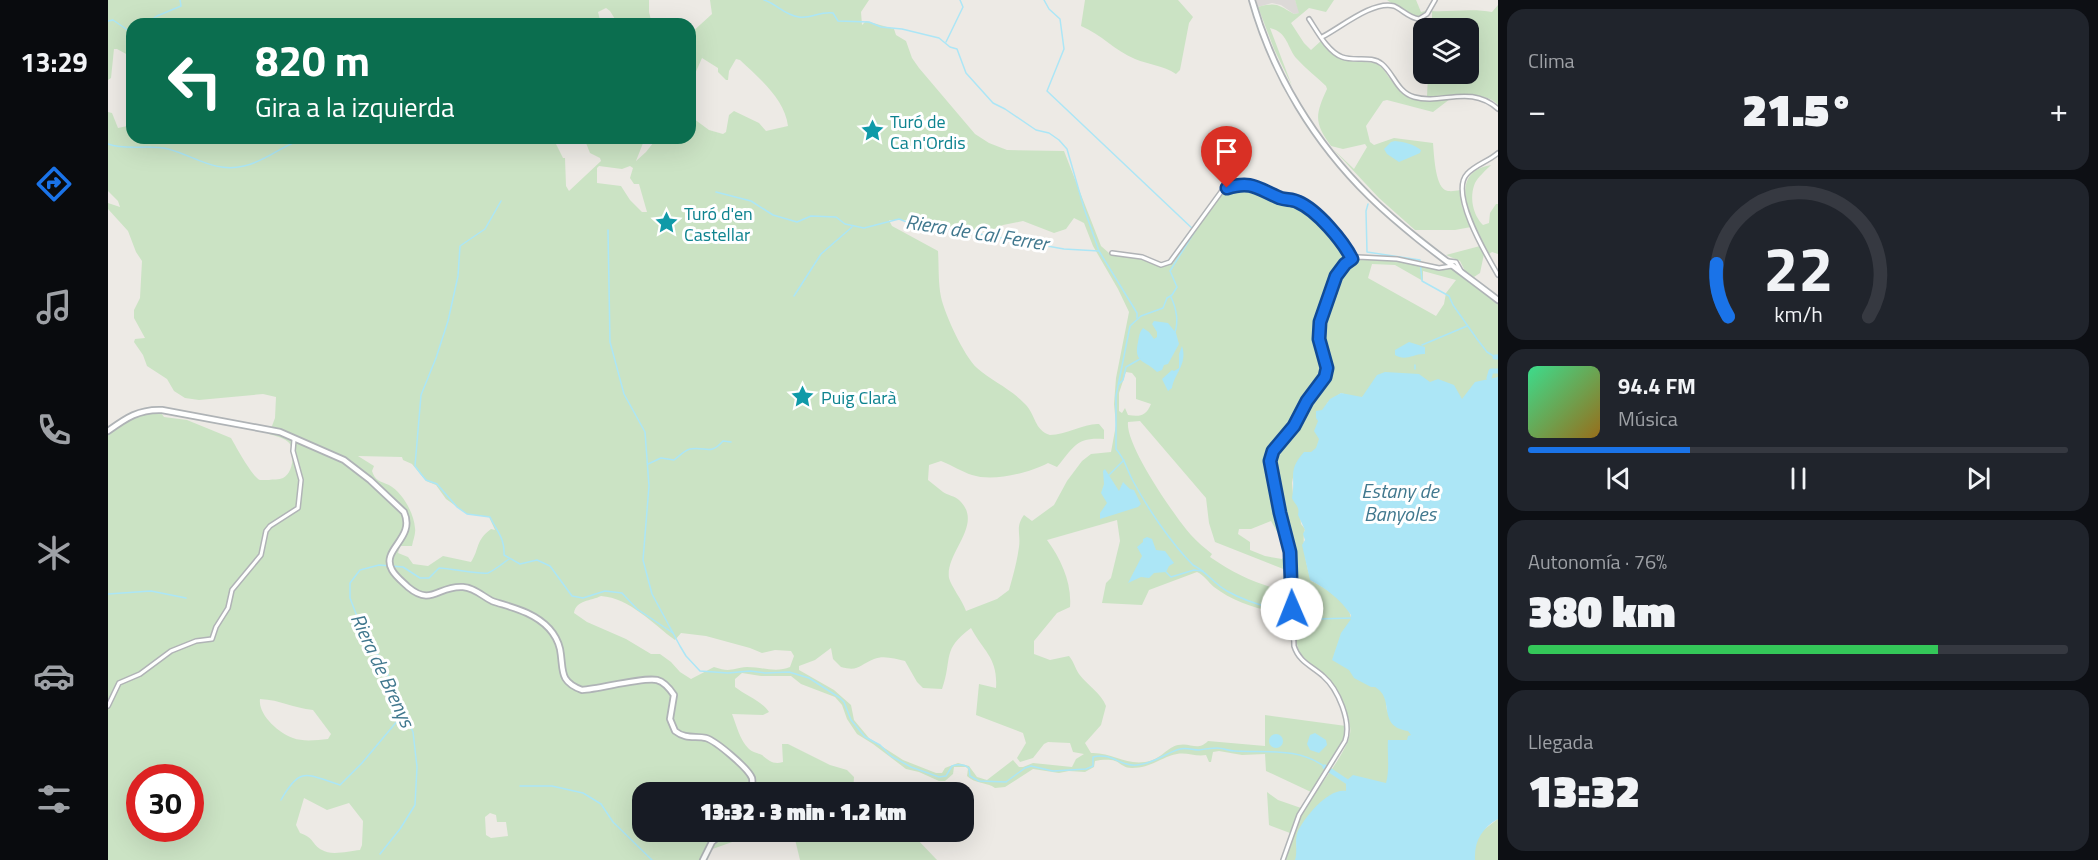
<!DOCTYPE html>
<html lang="es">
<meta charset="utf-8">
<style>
body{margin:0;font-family:"Titillium Web",sans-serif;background:#20242c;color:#f1f3f6;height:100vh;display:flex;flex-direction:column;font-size:22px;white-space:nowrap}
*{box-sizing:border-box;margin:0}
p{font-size:20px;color:#9ea1a6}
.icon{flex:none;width:33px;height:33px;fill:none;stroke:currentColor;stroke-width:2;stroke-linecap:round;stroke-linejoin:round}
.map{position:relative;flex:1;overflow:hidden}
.side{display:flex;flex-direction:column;gap:9px;padding:9px;background:#0d0f14;width:600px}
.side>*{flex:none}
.banner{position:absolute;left:18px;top:18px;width:570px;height:126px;border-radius:18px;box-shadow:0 6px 24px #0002;background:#0b6e4f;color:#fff;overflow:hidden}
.tools{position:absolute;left:1305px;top:18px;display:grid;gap:12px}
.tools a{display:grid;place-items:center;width:66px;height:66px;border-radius:12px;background:#171b24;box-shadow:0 6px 24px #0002;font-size:30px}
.speed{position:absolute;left:18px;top:764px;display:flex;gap:12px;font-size:30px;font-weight:700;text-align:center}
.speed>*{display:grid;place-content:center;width:78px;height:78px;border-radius:50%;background:#171b24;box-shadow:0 6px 24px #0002;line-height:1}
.speed .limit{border:9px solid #d22;background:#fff;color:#111}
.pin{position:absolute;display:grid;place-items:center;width:51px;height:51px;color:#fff;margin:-62px -26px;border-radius:50% 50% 50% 0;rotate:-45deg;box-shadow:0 0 6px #0007}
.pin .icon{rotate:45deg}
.me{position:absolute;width:66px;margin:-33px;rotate:359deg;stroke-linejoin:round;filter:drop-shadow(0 0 4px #0008)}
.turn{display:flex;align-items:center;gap:21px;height:126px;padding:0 30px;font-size:27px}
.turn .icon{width:78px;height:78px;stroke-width:2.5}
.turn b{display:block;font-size:42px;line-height:51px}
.big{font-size:45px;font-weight:800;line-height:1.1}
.side .widget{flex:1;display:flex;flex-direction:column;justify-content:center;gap:9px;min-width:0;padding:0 21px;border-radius:18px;background:#20242c}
.side .dial{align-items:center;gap:0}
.dial svg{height:156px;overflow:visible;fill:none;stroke:#363941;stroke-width:7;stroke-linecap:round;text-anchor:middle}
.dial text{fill:#f1f3f6;stroke:none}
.song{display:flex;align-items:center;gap:18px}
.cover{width:72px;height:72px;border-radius:9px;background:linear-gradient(135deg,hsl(150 70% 55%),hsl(40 70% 35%))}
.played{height:6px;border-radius:3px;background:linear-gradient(90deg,#1a73e8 30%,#363941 30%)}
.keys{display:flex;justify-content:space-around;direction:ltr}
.heat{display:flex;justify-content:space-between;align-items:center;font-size:33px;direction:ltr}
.charge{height:9px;border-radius:4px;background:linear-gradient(90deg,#34c759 76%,#363941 0)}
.trip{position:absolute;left:524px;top:782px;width:342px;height:60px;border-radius:18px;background:#171b24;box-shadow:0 6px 24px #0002;font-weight:800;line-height:60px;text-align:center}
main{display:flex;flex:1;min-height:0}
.tabs{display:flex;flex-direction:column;width:108px;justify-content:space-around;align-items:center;background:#090b0e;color:#9ea1a6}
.tabs .icon{width:42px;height:42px}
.tabs .on{color:#1a73e8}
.tabs b{font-size:27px;color:#f1f3f6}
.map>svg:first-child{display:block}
.industrial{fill:#dcd9d7}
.green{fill:#cbe3c4;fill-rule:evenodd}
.water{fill:#ace6f6}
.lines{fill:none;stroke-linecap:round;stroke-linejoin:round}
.stream{stroke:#ace6f6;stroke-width:1.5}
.river{stroke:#ace6f6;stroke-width:5}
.minor-casing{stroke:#b0b3b6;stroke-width:6}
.secondary-casing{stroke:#afb3b6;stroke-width:8}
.minor{stroke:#fff;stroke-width:3}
.secondary{stroke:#fff;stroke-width:4.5}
.route-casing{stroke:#114b97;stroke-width:15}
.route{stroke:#1a73e8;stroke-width:10}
.labels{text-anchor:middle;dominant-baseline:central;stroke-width:6;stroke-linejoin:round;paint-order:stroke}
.culture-label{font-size:18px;fill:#0d838f;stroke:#fff;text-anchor:start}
.water-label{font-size:20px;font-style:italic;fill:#41788e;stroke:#fff}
</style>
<main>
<nav class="tabs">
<b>13:29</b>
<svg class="icon on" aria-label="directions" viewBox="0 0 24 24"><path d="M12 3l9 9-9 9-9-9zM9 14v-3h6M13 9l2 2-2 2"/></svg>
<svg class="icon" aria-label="music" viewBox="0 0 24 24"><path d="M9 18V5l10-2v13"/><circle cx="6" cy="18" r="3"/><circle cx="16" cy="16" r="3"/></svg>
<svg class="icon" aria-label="phone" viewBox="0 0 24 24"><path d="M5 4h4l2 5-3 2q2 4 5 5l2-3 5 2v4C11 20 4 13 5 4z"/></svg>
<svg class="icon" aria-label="climate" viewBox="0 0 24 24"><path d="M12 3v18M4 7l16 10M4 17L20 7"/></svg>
<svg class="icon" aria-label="car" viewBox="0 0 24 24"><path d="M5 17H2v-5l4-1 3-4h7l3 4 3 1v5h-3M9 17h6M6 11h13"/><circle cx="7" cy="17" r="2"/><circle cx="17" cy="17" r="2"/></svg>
<svg class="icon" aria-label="filters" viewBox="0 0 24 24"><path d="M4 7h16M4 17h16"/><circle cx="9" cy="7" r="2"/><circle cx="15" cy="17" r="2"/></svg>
</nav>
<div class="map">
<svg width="1390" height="860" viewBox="0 0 1390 860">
<rect width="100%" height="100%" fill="#edeae5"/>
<polygon class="industrial" points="1148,0 1187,0 1192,13 1186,14 1173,5 1164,3 1150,7"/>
<g class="green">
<polygon points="0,0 541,0 541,12 544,24 510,24 502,11 498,8 490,12 493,24 24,24 24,53 20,55 9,49 6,49 3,78 0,80"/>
<path d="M602,0h159l-8,12 1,13 4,-4 28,8 2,6 10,6 6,17 7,10 56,66 14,9 18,7 57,1 37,95 8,7 38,7 17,5 9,-2 19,-31 30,-39 15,-6 17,-1 46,16 23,17 19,18v6l3,4 3,12c-15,12 -30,54 -31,73 0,13 6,30 12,41l1,-4 -9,-33v-8l14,-44 8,-14 8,-9 12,-2 33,1 43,10 14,-2 45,35v77l-34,20 -94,-10 -10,9 -19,-6 -14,10 -8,43 -25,26 -2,11 1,11 6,9 2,21 4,5c-4,13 2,39 6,52 13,5 41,25 40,38l25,65 11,14 -1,5 1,8 21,16 4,7 -25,50 -37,9 -34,15 -18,24 -2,11 3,17h-14c5,-16 9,-33 17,-47 12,-22 43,-56 48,-79 3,-14 -13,-48 -23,-58 -8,-8 -19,-12 -25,-20 -13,-17 -6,-85 -9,-109l-4,-7 -4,-2 4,14 2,20 -76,-30 -6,-19 -3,-25 -66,-77 -12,1c-3,23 47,95 63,113 6,7 14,13 21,19l-2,3c29,20 48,27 81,36v22c-26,-4 -55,-11 -77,-28 -6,-5 -10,-12 -17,-15l-48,18 -7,15 -40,-2 4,-20 5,-5 9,-37 -3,-21 -70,20c14,19 25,43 23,67l-13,6 -23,28v13l16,6 19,-4c5,6 6,12 10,18 8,11 22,19 27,32l-5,19 -16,18 6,10c20,-1 34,12 54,9 16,-2 22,-15 33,-17 13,-3 19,7 30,-4l57,5v-31l81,11 -4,18 -31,48 -45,-21 -1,-17 -23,1 -23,-4 -6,1 -2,10h-2l-3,-7c-10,2 -19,-3 -29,-1 -16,3 -26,14 -45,14 -9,0 -11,-5 -17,-7 -6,-2 -14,-1 -20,0l-1,6 -9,5 -16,-1 -10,2 -26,-4 -28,18 -10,1c-8,-6 -20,-4 -28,-12l1,-7 -2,-2h-12l-1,7 -8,7h-6l-20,-9 -13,-3 -33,-25 -16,-10 -10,-15 -5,-14 -7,-8 -34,-13 -10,-8h-30l-19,-3 -7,6v8c10,8 27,14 34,25l-6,3 -31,-1c4,10 8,27 17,35 3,3 9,4 13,6 7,6 12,10 21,7l-1,-18h6l42,21 17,5 7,7 -1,15h-68l-7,-9 -4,-1 -5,10h-127v39h103l-10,10 -31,11 -4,8h-592v-425c16,-12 31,-25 53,-22l3,4 23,3 44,18c4,7 22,40 29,42 1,0 8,0 9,0 4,-1 10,0 14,-2 10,-5 12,-24 7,-34 -4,-6 -15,-8 -21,-10l6,-16 1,-21 -13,-3 -64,6 -14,-2 -11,-7 -7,-12 -20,-13 -4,-11 -9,-13 1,-3 10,-1 -11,-20v-8l6,-12 2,-37 -6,-9 -8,-21 -20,-22v-6l12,4 -2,-6 -10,-10v-79l4,1 6,15 14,-3v13h421l10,20h2l1,28 3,5 32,-30 -1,-3 -10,-5 -6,-15h61l-9,23 10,-9 11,-14h33v-22l19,14 14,4 3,-2 3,-17 5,-4 25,12 7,8 22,-5c-3,-27 -29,-48 -48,-66l-4,-1 -7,12 -1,9h-2l-8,-8v-4l-16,-10 -12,27v-51l22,-20zM491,166l23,3 8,-3 3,2 -3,10 4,6h5l8,28h-5l-12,-12 -9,-14 -24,-3v-15zM966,218l10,5 9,23 25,43 11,23 -13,66 -2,26 2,21 -5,27 -20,2 -9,7 -15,20 -13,24 -22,16 -8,-6c-9,12 -3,19 -5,32 -2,15 -6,29 -10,43l-12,9 -31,12c-4,-11 -15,-25 -17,-33 -4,-26 36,-54 10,-78 -4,-4 -12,-5 -16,-8 -5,-4 -10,-8 -15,-12l1,-15 12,-4c11,4 21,11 31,14 21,7 57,-2 76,-12l9,4c17,-20 19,-30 47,-28v-9l-5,-6c-14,-1 -33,11 -49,11 -16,-5 -14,-20 -25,-31 -14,-15 -33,-23 -48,-36 -13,-12 -32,-53 -36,-71 -3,-15 -2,-31 -3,-46l-46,-25 -3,-6h20l18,5 32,2 28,5 16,-7 20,-4 31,12 12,-4zM1264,264l23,1 28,16v-10l33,9 -10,13 -2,11 -8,12 -68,-38zM1018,372l6,1 4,5v21l15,5c-5,12 -11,13 -23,11l-3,-7 -3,5 -3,-2v-18zM250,456l44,1 1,3 9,4 14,17 10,4 10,14 21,15 22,3 6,13 -4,-1c-16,12 -11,19 -20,33l-28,-6 -15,10 -15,-2 -5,-7 -10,-4 2,-7h12c1,-6 4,-12 3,-18 -1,-15 -13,-36 -26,-43 -9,-4 -14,-4 -17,-14l2,-5zM1163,521l8,14 2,1 6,17 -5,6 -17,-3 -15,-6v-8l-12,-8 1,-5h12zM493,596c29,2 53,29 74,44l6,-7 25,3 44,12 12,5 13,-3 16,1 3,5 -4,11c-14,6 -28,0 -43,0 -15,1 -16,6 -33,0l-23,12 -11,-7 -9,-10 -11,-8h-9l-25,-15 -39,-17 -13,-9c2,-13 17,-12 27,-17zM863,628c13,24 27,30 25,60l-17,-4 -3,31 47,18 3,10 -9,15 3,4 13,-4 11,-14 4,-2 22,1 3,9 11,2 -8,5 -4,8 -39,-4 -10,4h-4l-6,-7 -26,20 -10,-3 -8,-11 -11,-3 -13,5 -3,5h-6l-33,-13 -34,-22 -15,-18 -3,-15 -17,-15 -35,-20v-4l16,-6 16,-12 2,11 8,8c18,5 18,-2 33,-8 10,-4 21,0 31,2l12,21 6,6 19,1c11,-31 -1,-39 29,-61zM152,699c21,1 33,9 53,11l18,24 -3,5c-11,1 -25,3 -35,-1 -14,-5 -35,-23 -33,-39zM32,777h50v51h-50zM196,798l23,12 22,-7 14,18 -1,24 -2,5c-11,1 -29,6 -38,0 -11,-6 -7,-12 -22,-17l-4,-8zM382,813l6,2 1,7h9l2,14 -17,2 -5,-3 -1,-18z"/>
<path d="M977,0h93l15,17 -4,6 -9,47 -4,4c-13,-9 -27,-9 -41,-15 -20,-8 -34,-25 -54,-33z"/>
<path d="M1187,0h39l-8,12 -17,-4 -18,15 13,20 7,7 11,-10c11,15 20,21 39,22 4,0 10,0 14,1 6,2 10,8 13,13 20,28 30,25 62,23l-17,13 -46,-12 -4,1 -17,25 4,16 4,3 20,-7 39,5c1,11 2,41 12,47 4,2 10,1 15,0l2,17 9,20 -16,3h-40l-36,-32 -46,-49 21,20 13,-22 -2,-3 -22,5 -12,-3c-17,-23 -16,-31 -4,-57l-1,-3c-9,-9 -20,-17 -29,-27 -10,-11 -9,-27 -27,-31l22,58 -18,-37 -16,-42c19,-5 20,-2 36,7l5,-1z"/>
<polygon points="1279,0 1308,0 1313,12 1320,10 1311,17 1296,12"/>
<path d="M1390,5v100c-12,-15 -53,-10 -71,-8l1,-23h40v-46h-30l-6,-6v-11c20,1 41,-3 60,1z"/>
<path d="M1383,165c-5,5 -13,12 -16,18 -6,14 -2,32 8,42l6,-2 1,-10 6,-9h2v50l-6,-2 -3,2c-13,-26 -47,-81 2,-89z"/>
<polygon points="1372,246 1376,254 1372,273 1366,277 1357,271 1352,261 1338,255"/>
<polygon points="1159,792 1170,800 1193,808 1182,833 1161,825"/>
<polygon points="1390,819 1390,860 1364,860 1366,837"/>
<polygon points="685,831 793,831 807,837 829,860 692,860"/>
</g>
<g class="water">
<path d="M1287,141c10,1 18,3 26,9l-1,3 -21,9 -12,-8 -3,-5 7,-7z"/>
<path d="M1046,321l14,2 8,10 3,11 -11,20 -4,1 -2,5 -5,2c-11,-12 -24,-8 -19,-30 1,-5 1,-9 5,-14l6,4 5,7 3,-2v-5l-5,-8z"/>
<path d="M1301,342l16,5v7c-11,-1 -19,8 -30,1v-5z"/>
<path d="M1074,346c6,18 -8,28 -10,42l-4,3 -6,-12 10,-9 2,1 5,-3v-14z"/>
<path d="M1277,372l34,2 11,8 8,-3 16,6 8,14 13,-17 23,-5v442c-16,9 -24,22 -23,41h-180c3,-9 -1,-20 3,-29 7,-14 30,-43 48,-40v-10l7,-6 33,8c4,-14 1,-29 2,-43h19l1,-4 3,-1 -3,-4c-32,-5 -12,-32 -33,-44h-4l-17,-9 -5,-8 -17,-10 9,-27 10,-14v-4c-11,-16 -24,-26 -41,-35l-8,-35 3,-5 -2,-6 2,-4 -7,-15c2,-9 -3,-10 -6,-17 4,-22 -5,-27 12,-46h7l5,-4 3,-9 -5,-8 4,-10 -2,-3v-7l6,-1 8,-11 11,-6 21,4 15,-22z"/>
<polygon points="997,469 1011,491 1015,482 1022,489 1026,490 1033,504 1030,507 992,519 992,513 999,503 993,493 996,484 995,471"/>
<polygon points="1039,537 1044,539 1048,550 1057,551 1066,563 1061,566 1058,572 1046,573 1041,578 1033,577 1020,583 1034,556 1029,547 1035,542 1035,539"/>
<polygon points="1207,733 1218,740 1219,745 1211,753 1202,750 1199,744 1202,735"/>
<circle cx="1168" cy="741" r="7"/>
</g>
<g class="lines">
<g class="stream">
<path d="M656,0c13,4 20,15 35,17 11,2 22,-6 34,-4l5,8 31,1 12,5 21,2 37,9 11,9 7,2 9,24 27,30 12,6 31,21 13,3 10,7 8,9 17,59 15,43"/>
<path d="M936,0l5,9 11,10 4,30 -17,42 148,140 -25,40 7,16 -5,8 -5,3 -4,10 -22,8 -11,10 -14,70v53c9,10 11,21 17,32 15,28 38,62 60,84 13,6 21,19 34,26 19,11 42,17 63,21"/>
<polyline points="0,21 5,20 24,33"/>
<polyline points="37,24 49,16 73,6 72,0"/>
<polyline points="838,42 855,7 852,0"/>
<path d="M0,144c20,7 40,0 60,5 27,7 46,24 76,17 24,-5 40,-23 63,-28"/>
<polyline points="608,192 643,201 665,215 689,222 703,216 728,217 737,224 756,228 791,219 809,226 849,230 956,249 991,251 1029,313 1029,318"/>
<path d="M393,201l-16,28 -25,17 -2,30 -10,45 -12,37 -15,37 -6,71 6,8 5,6 11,4 20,23 10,7 23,3c7,15 15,21 14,38l16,9 17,-4 13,6 22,30 11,2 22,-7 17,2 15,16 36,24"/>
<polyline points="1260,204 1258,211 1259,252 1312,260 1314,281 1341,296 1345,305 1369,339 1379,352 1387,357"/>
<path d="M500,230l2,112 14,52 21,38 4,54 -6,74 9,34 28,52 6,10 14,15 28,2 22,-2 15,2 24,-1 20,6 31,20 4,4 7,18 14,17 15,8 11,11 20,11 28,10 7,-1 6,-10c6,-2 12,-2 17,2l1,8 9,5 27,1 19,-14 6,-2 22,5 33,-2 7,-3v-9c19,-5 27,10 44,8 17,-1 28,-12 43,-16 6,-2 13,1 19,1 6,-1 12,-2 18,-2 6,0 12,3 18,3 32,2 63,-4 90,16"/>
<polyline points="686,296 713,254 744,227"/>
<path d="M1063,297c5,11 8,23 4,35"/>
<polyline points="1314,345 1359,326"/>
<polyline points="1307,365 1307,369"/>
<polyline points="1011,384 1015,380 1018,367 1032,359"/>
<path d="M540,464l13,-6 13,2c4,-3 11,-10 16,-11 16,-3 20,7 33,-8l8,1"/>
<polyline points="1001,475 1016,460"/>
<polyline points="1058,572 1063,577 1086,570 1095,571"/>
<polyline points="0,594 43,591 78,598"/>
<polyline points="1187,613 1209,619 1243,618"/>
<polyline points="412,786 444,786 475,793 493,804 505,822 544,860"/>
<path d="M173,800c19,-34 25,-26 59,-15l22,-22 42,-50"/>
<path d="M272,854l20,-25 15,-24 2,-38 -4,-35 -18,-38 -13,-35 -14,-14 -18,-47v-15l10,-13 19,-5 24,2 17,11h9l10,-10c10,0 43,7 49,5 7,-3 15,-10 21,-14"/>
</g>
<g class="river">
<polyline points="1387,357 1390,357"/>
<polyline points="1381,378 1383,371 1390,371"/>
<polyline points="1217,767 1238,781"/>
</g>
<defs>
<g id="minor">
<path d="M1201,19c8,12 19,33 33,38 13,5 29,-2 40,7 12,10 15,28 32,33 28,8 56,-13 84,12"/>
<path d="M1214,37c18,-9 51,-37 72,-31 9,4 15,12 25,13l8,-5 8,-14"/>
<path d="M1390,153c-9,8 -23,12 -31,21 -18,19 20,82 31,101"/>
<path d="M1004,253l30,4 19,8 9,-3 51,-70c22,-15 36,-5 56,4 7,3 16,3 22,6 20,10 44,38 53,57"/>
<polyline points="1340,261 1348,262 1353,271"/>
<polyline points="0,706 11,683 32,674 63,651 88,641 104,639 108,627 120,608 124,590 153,555 158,531 162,526 190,508 193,480 185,451 186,440"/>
<path d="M1175,860l16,-45 46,-74c7,-19 -7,-52 -22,-65 -11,-10 -24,-14 -29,-30l-3,-88 -18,-73 -3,-24 3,-10 21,-25 13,-25 18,-24 2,-9 -6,-22 -2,-20 14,-44 12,-18 13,-7 39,2 42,9 13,-2"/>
</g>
<g id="secondary">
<path d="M1144,0c21,75 63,143 118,197 39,38 85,70 128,103"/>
<path d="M0,431c18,-13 31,-22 54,-21l118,22 64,28 26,20 34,32c12,27 -24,37 -12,58 4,7 11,12 16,17 24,20 30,-2 55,0 12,1 19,9 29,14 12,4 24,7 35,12 15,7 29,19 33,36 4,21 -2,32 22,41 18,-1 60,-13 75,-10 8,2 13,9 17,15l-4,24 5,12c10,8 19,5 31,7 10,3 42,30 46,40 1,4 0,10 0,14"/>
<polyline points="595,860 604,842 617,831"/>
</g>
</defs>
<use href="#minor" class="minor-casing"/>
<use href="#secondary" class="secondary-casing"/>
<use href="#minor" class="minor"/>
<use href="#secondary" class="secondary"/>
</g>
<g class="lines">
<defs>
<path id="route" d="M1119,188c25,-8 31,1 53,10 6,2 13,1 18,4 19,8 45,39 54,57l-7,5 -9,12 -16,46 -1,17 8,29 -2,9 -18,24 -13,25 -21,25 -3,10 10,52 10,39 2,57"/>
</defs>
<use href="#route" class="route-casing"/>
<use href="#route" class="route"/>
</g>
<defs>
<symbol id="sight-bare" viewBox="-9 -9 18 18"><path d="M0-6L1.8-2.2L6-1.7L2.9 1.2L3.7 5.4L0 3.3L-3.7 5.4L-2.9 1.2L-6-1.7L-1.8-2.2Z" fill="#0f9aa8" stroke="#fff" stroke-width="2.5" paint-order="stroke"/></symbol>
</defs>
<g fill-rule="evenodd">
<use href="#sight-bare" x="748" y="114" width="33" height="33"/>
<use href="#sight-bare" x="542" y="206" width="33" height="33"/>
<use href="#sight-bare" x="678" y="380" width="33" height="33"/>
</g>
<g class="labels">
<g class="culture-label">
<text x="782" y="121">Turó de<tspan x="782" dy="21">Ca n'Ordis</tspan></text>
<text x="576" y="213">Turó d'en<tspan x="576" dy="21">Castellar</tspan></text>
<text x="713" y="397">Puig Clarà</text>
</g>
<g class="water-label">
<text transform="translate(869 232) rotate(9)">Riera de Cal Ferrer</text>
<text x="1292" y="490">Estany de<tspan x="1292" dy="23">Banyoles</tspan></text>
<text transform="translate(275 670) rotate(65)">Riera de Brenys</text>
</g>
</g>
</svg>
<div class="tools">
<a><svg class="icon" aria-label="layers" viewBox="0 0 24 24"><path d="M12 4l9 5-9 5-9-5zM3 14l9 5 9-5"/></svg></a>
</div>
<div class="speed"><div class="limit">30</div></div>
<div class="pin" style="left:1119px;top:188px;background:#d93025"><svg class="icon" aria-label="arrive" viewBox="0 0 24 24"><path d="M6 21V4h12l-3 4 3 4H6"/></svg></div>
<svg class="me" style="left:1184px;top:609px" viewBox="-20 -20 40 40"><circle r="19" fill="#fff"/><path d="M0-13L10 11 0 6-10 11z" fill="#1a73e8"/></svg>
<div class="trip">13:32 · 3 min · 1.2 km</div>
<div class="banner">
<div class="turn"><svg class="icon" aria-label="left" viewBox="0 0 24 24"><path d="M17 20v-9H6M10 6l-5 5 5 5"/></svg><div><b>820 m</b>Gira a la izquierda</div></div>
</div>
</div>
<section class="side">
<div class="widget"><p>Clima</p>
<div class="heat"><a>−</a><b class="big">21.5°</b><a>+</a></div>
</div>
<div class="widget dial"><svg viewBox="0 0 100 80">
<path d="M14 69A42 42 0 1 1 86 69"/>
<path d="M14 69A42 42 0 0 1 8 42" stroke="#1a73e8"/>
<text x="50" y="56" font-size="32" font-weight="700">22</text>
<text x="50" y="72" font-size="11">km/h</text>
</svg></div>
<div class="widget">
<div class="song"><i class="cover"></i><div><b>94.4 FM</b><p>Música</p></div></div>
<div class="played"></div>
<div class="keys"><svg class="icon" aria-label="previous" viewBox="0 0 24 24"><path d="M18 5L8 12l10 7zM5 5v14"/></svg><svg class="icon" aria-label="pause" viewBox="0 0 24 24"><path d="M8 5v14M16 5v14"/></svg><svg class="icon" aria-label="next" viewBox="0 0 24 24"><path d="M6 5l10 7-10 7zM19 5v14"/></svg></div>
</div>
<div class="widget"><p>Autonomía · 76%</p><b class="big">380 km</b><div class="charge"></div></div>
<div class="widget"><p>Llegada</p><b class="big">13:32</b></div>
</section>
</main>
